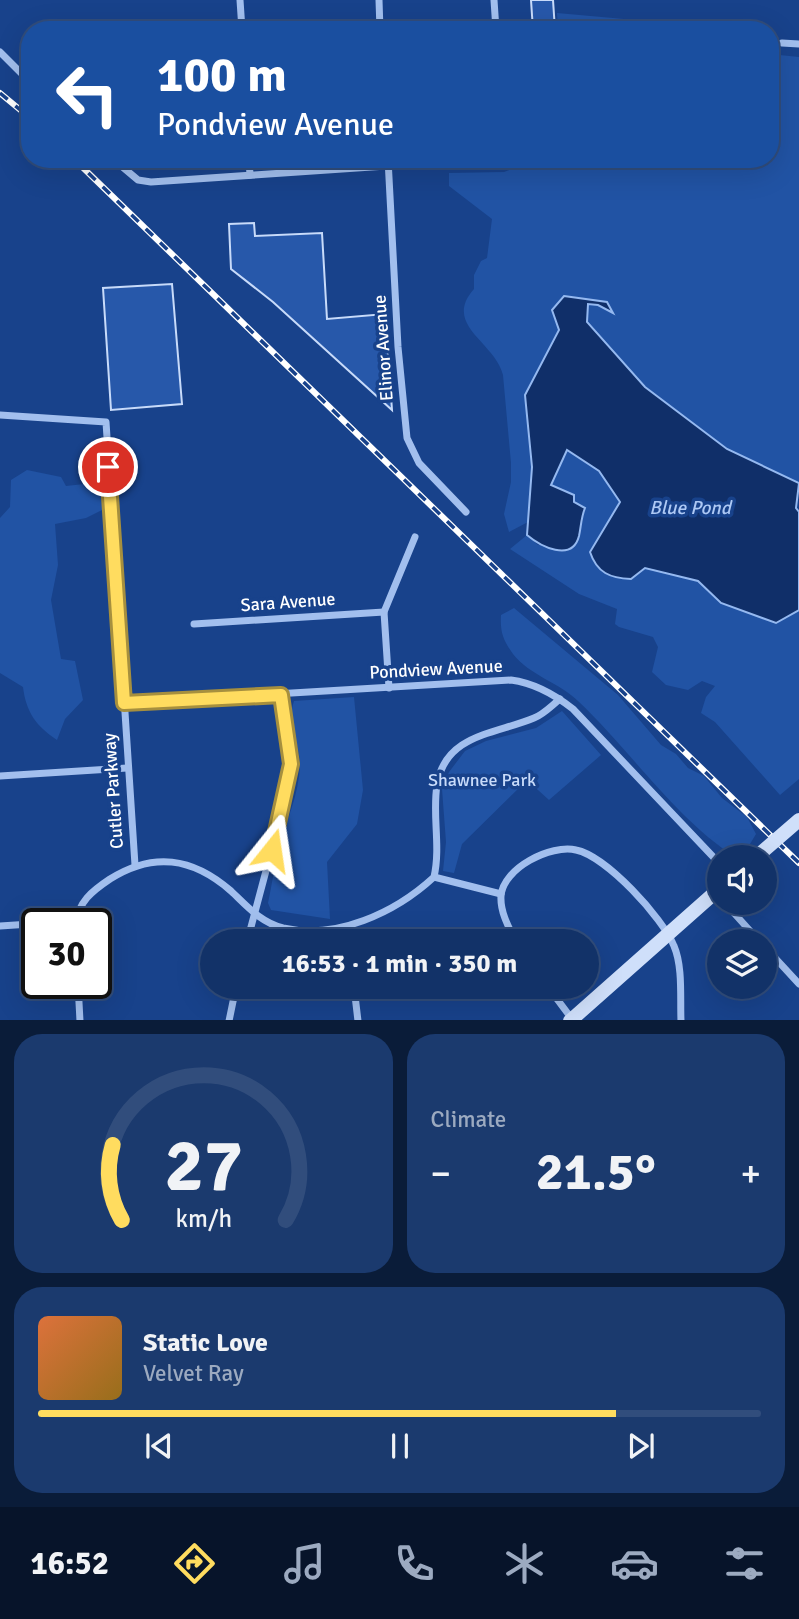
<!DOCTYPE html>
<meta charset="utf-8">
<style>
body{margin:0;font-family:Signika,sans-serif;background:#1b3a6e;color:#f1f3f6;height:100vh;display:flex;flex-direction:column;font-size:26px;white-space:nowrap}
*{box-sizing:border-box;margin:0}
p{font-size:23px;color:#9caac0}
.icon{flex:none;width:38px;height:38px;fill:none;stroke:currentColor;stroke-width:2;stroke-linecap:round;stroke-linejoin:round}
.map{position:relative;height:1020px;overflow:hidden}
.details{display:flex;flex-direction:column;gap:14px;padding:14px;background:#0a1c39;flex:1}
.details>*{flex:none}
.hud{position:absolute;left:21px;top:21px;width:758px;height:147px;border-radius:28px;box-shadow:0 7px 28px #0002,0 0 0 2px #314d7c;background:#1a4fa0;color:#fff;overflow:hidden}
.fabs{position:absolute;left:707px;top:845px;display:grid;gap:14px}
.fabs a{display:grid;place-items:center;width:70px;height:70px;border-radius:50%;background:#123268;box-shadow:0 7px 28px #0002,0 0 0 2px #314d7c;font-size:35px}
.speed{position:absolute;left:21px;top:908px;display:flex;gap:14px;font-size:35px;font-weight:700;text-align:center}
.speed>*{display:grid;place-content:center;width:91px;height:91px;border-radius:50%;background:#123268;box-shadow:0 7px 28px #0002,0 0 0 2px #314d7c;line-height:1}
.speed .limit{border:4px solid #111;border-radius:10px;background:#fff;color:#111}
.pin{position:absolute;display:grid;place-items:center;width:60px;height:60px;color:#fff;margin:-30px;border:4px solid #fff;border-radius:50%;box-shadow:0 2px 7px #0007}
.me{position:absolute;width:77px;margin:-38px;rotate:15deg;stroke-linejoin:round;filter:drop-shadow(0 0 5px #0008)}
.turn{display:flex;align-items:center;gap:24px;height:147px;padding:0 21px;font-size:32px}
.turn .icon{width:91px;height:91px;stroke-width:2.5}
.turn b{display:block;font-size:49px;line-height:60px}
.big{font-size:52px;font-weight:700;line-height:1.1}
.details .widget{flex:1;display:flex;flex-direction:column;justify-content:center;gap:10px;min-width:0;padding:0 24px;border-radius:28px;background:#1b3a6e}
.details .dial{align-items:center;gap:0}
.dial svg{height:182px;overflow:visible;fill:none;stroke:#314d7c;stroke-width:7;stroke-linecap:round;text-anchor:middle}
.dial text{fill:#f1f3f6;stroke:none}
.song{display:flex;align-items:center;gap:21px}
.cover{width:84px;height:84px;border-radius:10px;background:linear-gradient(135deg,hsl(20 70% 55%),hsl(40 70% 35%))}
.played{height:7px;border-radius:4px;background:linear-gradient(90deg,#ffdc5f 80%,#314d7c 80%)}
.keys{display:flex;justify-content:space-around;direction:ltr}
.heat{display:flex;justify-content:space-between;align-items:center;font-size:38px;direction:ltr}
.details .tiles{flex:1;display:grid;gap:14px;grid-template-columns:1fr 1fr}
.widget:last-child{grid-column:span 2}
.trip{position:absolute;left:200px;top:929px;width:399px;height:70px;border-radius:35px;background:#123268;box-shadow:0 7px 28px #0002,0 0 0 2px #314d7c;font-weight:700;line-height:70px;text-align:center}
.tabs{display:flex;height:112px;justify-content:space-around;align-items:center;background:#07142a;color:#9caac0}
.tabs .icon{width:49px;height:49px}
.tabs .current{color:#ffdc5f}
.tabs b{font-size:32px;color:#f1f3f6}
.map>svg:first-child{display:block}
.green{fill:#2153a4}
.water{fill:#102f69;stroke:#95b9f0;stroke-width:2}
.building{fill:#2758aa;stroke:#c8dbfa;stroke-width:2}
.lines{fill:none;stroke-linecap:round;stroke-linejoin:round}
.street{stroke:#a2bfee;stroke-width:7}
.secondary{stroke:#cfdffa;stroke-width:14}
.rail-casing{stroke:#fff;stroke-width:6}
.rail{stroke:#18428b;stroke-width:3.5;stroke-dasharray:10;stroke-linecap:butt}
.secondary-bridge{stroke:#cfdffa;stroke-width:14}
.route-casing{stroke:#a68f3e;stroke-width:18}
.route{stroke:#ffdc5f;stroke-width:12}
.labels{text-anchor:middle;dominant-baseline:central;stroke-width:7;stroke-linejoin:round;paint-order:stroke}
.street-label{font-size:18px;fill:#fff;stroke:#18428b}
.park-label{font-size:18px;fill:#c8dbfa;stroke:#18428b}
.water-label{font-size:19px;font-style:italic;fill:#aec9f5;stroke:#18428b}
</style>
<div class="map">
<svg width="799" height="1021" viewBox="0 0 799 1021">
<rect width="100%" height="100%" fill="#18428b"/>
<g class="green">
<polygon points="557,13 691,25 699,30 558,30"/>
<path d="M770,54l29,3v426l-72,-34 -82,-62 -58,-65v-18l20,-2 -43,-6 -5,34 -34,65 7,72 -4,55 -19,10 -5,-18 7,-32v-19l-8,-88c-8,-33 -61,-50 -29,-86v-14l7,-14 6,-3 5,-39 -43,-33v-13l55,-1 34,-13h232z"/>
<polygon points="566,449 599,471 621,502 590,552 631,579 645,568 698,581 721,603 776,623 799,610 799,779 780,795 715,722 701,713 706,697 715,686 702,681 688,690 666,685 652,672 658,647 653,637 619,627 615,624 617,609 579,594 510,549 527,535 538,545 579,537 585,508 574,502 573,495 551,485"/>
<path d="M27,470l34,7 5,9 37,-4 1,27 -18,9 -31,6 3,41 -7,35 10,59 14,2 8,39 -18,19 -8,21c-21,-14 -31,-28 -34,-53l-23,-14v-155l10,-11 1,-27z"/>
<path d="M514,608l104,87 43,50 15,9 12,14 16,8 18,22 25,19 9,17 -6,10 -16,12c-57,-36 -106,-108 -156,-155 -18,-18 -49,-26 -65,-47 -10,-14 -13,-22 -12,-39z"/>
<path d="M354,697l9,93 -6,34 -30,38 3,57 -59,-9 -3,-7c4,-18 6,-36 11,-54 7,-28 20,-54 21,-84 0,-22 -14,-41 -6,-64z"/>
<polygon points="562,711 601,755 549,800 527,780 462,844 454,873 443,871 446,842 442,789 449,772 465,751 486,741 536,728"/>
</g>
<path class="water" d="M564,296l43,6 6,11 -15,-8 -10,-1 -1,18 58,65 82,62 72,34 -3,25 3,4v98l-23,13 -55,-20 -23,-22 -53,-13 -14,11c-21,-1 -34,-6 -41,-27l30,-50 -21,-31 -32,-21 -16,35 23,10v7l11,6c-4,10 -4,19 -6,28 -7,27 -39,10 -52,-1l5,-68 -7,-72 34,-65 -7,-20z"/>
<g class="building">
<polygon points="531,0 553,0 555,30 533,30"/>
<polygon points="254,223 255,236 322,233 327,319 385,314 392,410 273,302 231,269 229,224"/>
<polygon points="172,284 182,404 111,410 103,288"/>
</g>
<g class="lines">
<g class="street">
<polyline points="240,0 242,30"/>
<polyline points="379,0 380,30"/>
<polyline points="494,0 496,30"/>
<polyline points="782,43 799,44"/>
<polyline points="0,52 30,82"/>
<polyline points="113,159 138,180 151,182 490,159"/>
<polyline points="249,159 250,175"/>
<polyline points="388,159 398,347 407,438 419,463 466,512"/>
<polyline points="0,415 106,422 135,865"/>
<polyline points="194,624 384,612"/>
<polyline points="389,688 384,612 415,537"/>
<path d="M124,703l387,-23c23,3 43,14 62,29l146,154"/>
<polyline points="0,776 127,768"/>
<polyline points="434,877 501,894"/>
<polyline points="725,903 760,942"/>
<path d="M76,924c2,-22 16,-33 34,-45 43,-27 82,-22 121,12 16,15 29,31 52,37 53,12 112,-15 151,-51 7,-31 -2,-62 3,-92 8,-51 59,-51 97,-67 10,-4 17,-12 26,-19"/>
<polyline points="0,926 76,921"/>
<polyline points="347,927 349,942"/>
<polyline points="247,942 290,781 291,756 281,695"/>
<path d="M516,942c-7,-14 -16,-30 -15,-46 2,-28 50,-52 75,-46 30,6 87,68 98,96 9,21 6,52 7,75"/>
<polyline points="765,947 799,984"/>
<polyline points="78,984 80,1021"/>
<polyline points="354,987 358,1021"/>
<polyline points="548,987 572,1019"/>
<polyline points="229,1021 236,987"/>
</g>
<polyline class="secondary" points="570,1021 719,889"/>
<defs>
<g id="rail">
<polyline points="0,93 30,118"/>
<polyline points="74,159 799,863"/>
</g>
</defs>
<use href="#rail" class="rail-casing"/>
<use href="#rail" class="rail"/>
<polyline class="secondary-bridge" points="755,858 799,820"/>
</g>
<g class="lines">
<defs>
<polyline id="route" points="108,467 124,703 281,695 291,764 272,850"/>
</defs>
<use href="#route" class="route-casing"/>
<use href="#route" class="route"/>
</g>
<g class="labels">
<g class="street-label">
<text transform="translate(383 348) rotate(-94)">Elinor Avenue</text>
<text transform="translate(288 602) rotate(-4)">Sara Avenue</text>
<text transform="translate(436 669) rotate(-3)">Pondview Avenue</text>
<text transform="translate(113 791) rotate(-94)">Cutler Parkway</text>
</g>
<g class="park-label">
<text x="482" y="780">Shawnee Park</text>
</g>
<g class="water-label">
<text x="690" y="508">Blue Pond</text>
</g>
</g>
</svg>
<div class="fabs">
<a><svg class="icon" aria-label="sound" viewBox="0 0 24 24"><path d="M4 9h4l5-4v14l-5-4H4zM17 9q2 3 0 6"/></svg></a>
<a><svg class="icon" aria-label="layers" viewBox="0 0 24 24"><path d="M12 4l9 5-9 5-9-5zM3 14l9 5 9-5"/></svg></a>
</div>
<div class="speed"><div class="limit">30</div></div>
<div class="pin" style="left:108px;top:467px;background:#d93025"><svg class="icon" aria-label="arrive" viewBox="0 0 24 24"><path d="M6 21V4h12l-3 4 3 4H6"/></svg></div>
<svg class="me" style="left:272px;top:850px" viewBox="-20 -20 40 40"><path d="M0-17L14 15 0 8-14 15z" fill="#ffdc5f" stroke="#fff" stroke-width="4"/></svg>
<div class="trip">16:53 · 1 min · 350 m</div>
<div class="hud">
<div class="turn"><svg class="icon" aria-label="left" viewBox="0 0 24 24"><path d="M17 20v-9H6M10 6l-5 5 5 5"/></svg><div><b>100 m</b>Pondview Avenue</div></div>
</div>
</div>
<section class="details">
<div class="tiles">
<div class="widget dial"><svg viewBox="0 0 100 80">
<path d="M14 69A42 42 0 1 1 86 69"/>
<path d="M14 69A42 42 0 0 1 10 36" stroke="#ffdc5f"/>
<text x="50" y="56" font-size="32" font-weight="700">27</text>
<text x="50" y="72" font-size="11">km/h</text>
</svg></div>
<div class="widget"><p>Climate</p>
<div class="heat"><a>−</a><b class="big">21.5°</b><a>+</a></div>
</div>
<div class="widget">
<div class="song"><i class="cover"></i><div><b>Static Love</b><p>Velvet Ray</p></div></div>
<div class="played"></div>
<div class="keys"><svg class="icon" aria-label="previous" viewBox="0 0 24 24"><path d="M18 5L8 12l10 7zM5 5v14"/></svg><svg class="icon" aria-label="pause" viewBox="0 0 24 24"><path d="M8 5v14M16 5v14"/></svg><svg class="icon" aria-label="next" viewBox="0 0 24 24"><path d="M6 5l10 7-10 7zM19 5v14"/></svg></div>
</div>
</div>
</section>
<nav class="tabs">
<b>16:52</b>
<svg class="icon current" aria-label="directions" viewBox="0 0 24 24"><path d="M12 3l9 9-9 9-9-9zM9 14v-3h6M13 9l2 2-2 2"/></svg>
<svg class="icon" aria-label="music" viewBox="0 0 24 24"><path d="M9 18V5l10-2v13"/><circle cx="6" cy="18" r="3"/><circle cx="16" cy="16" r="3"/></svg>
<svg class="icon" aria-label="phone" viewBox="0 0 24 24"><path d="M5 4h4l2 5-3 2q2 4 5 5l2-3 5 2v4C11 20 4 13 5 4z"/></svg>
<svg class="icon" aria-label="climate" viewBox="0 0 24 24"><path d="M12 3v18M4 7l16 10M4 17L20 7"/></svg>
<svg class="icon" aria-label="car" viewBox="0 0 24 24"><path d="M5 17H2v-5l4-1 3-4h7l3 4 3 1v5h-3M9 17h6M6 11h13"/><circle cx="7" cy="17" r="2"/><circle cx="17" cy="17" r="2"/></svg>
<svg class="icon" aria-label="filters" viewBox="0 0 24 24"><path d="M4 7h16M4 17h16"/><circle cx="9" cy="7" r="2"/><circle cx="15" cy="17" r="2"/></svg>
</nav>
